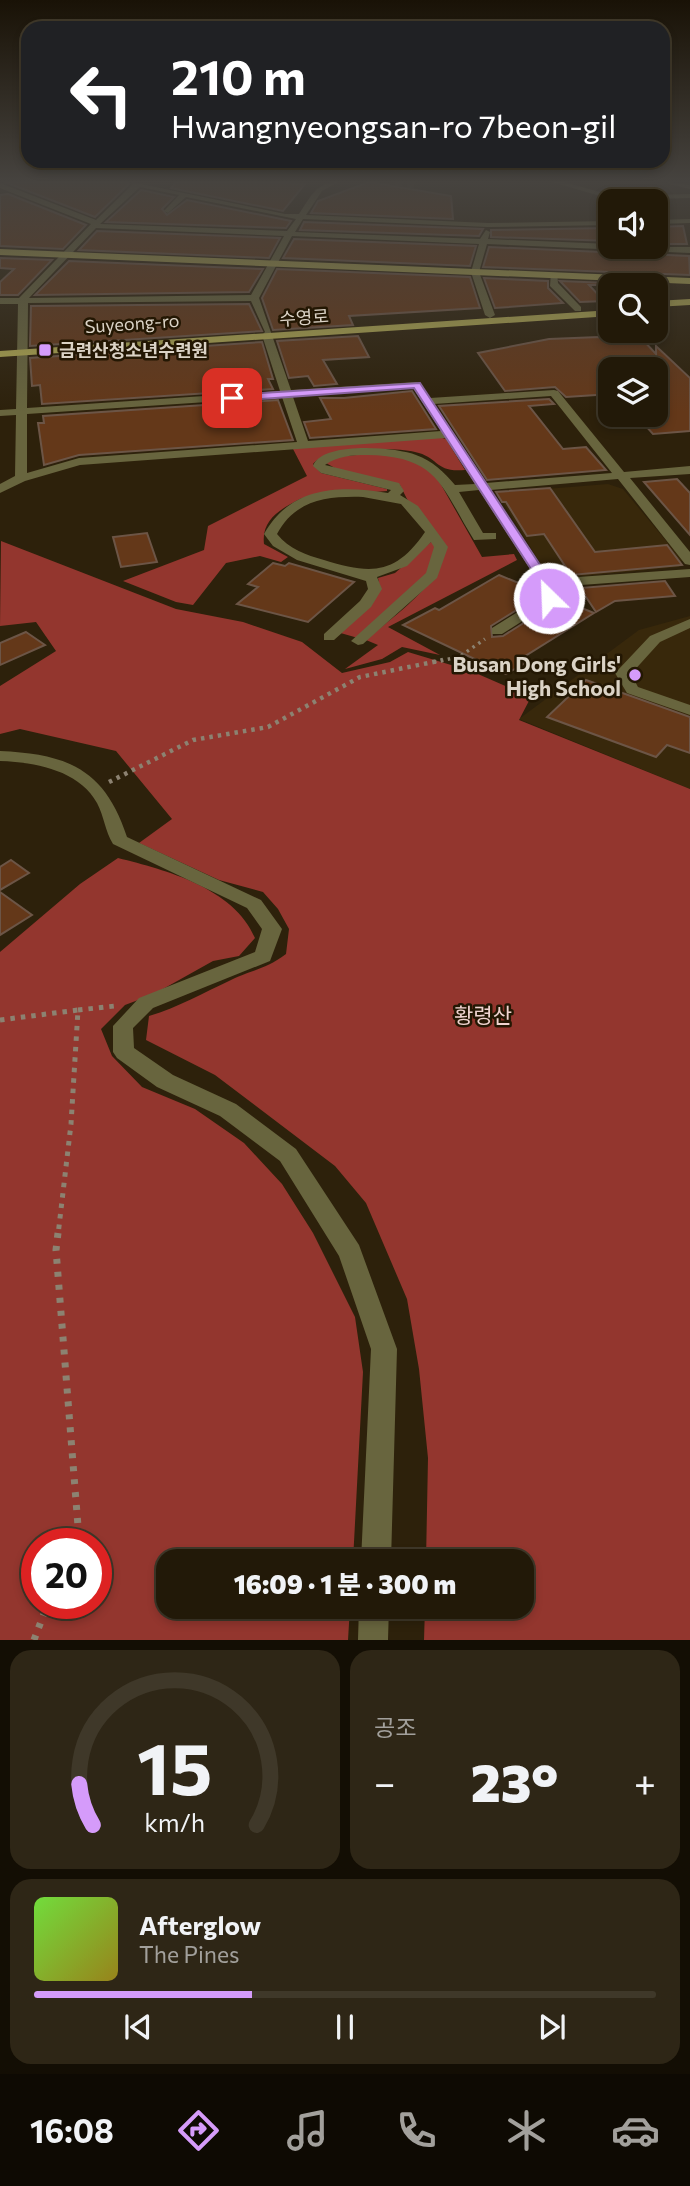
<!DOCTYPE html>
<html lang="ko">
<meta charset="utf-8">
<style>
body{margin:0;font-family:Commissioner,"Noto Sans KR",sans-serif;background:#2e2616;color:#f1f3f6;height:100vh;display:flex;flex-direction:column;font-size:26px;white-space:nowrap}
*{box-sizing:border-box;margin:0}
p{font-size:23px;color:#a2a09c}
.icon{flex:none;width:38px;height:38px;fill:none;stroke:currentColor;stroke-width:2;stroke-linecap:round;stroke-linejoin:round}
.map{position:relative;height:1640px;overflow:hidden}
.panel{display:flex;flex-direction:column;gap:10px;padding:10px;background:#130e04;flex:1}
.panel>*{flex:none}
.hud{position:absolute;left:21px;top:21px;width:649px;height:147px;border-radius:21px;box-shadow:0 4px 10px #0003,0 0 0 2px #3f3829;background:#202124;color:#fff;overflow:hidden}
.controls{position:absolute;left:598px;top:189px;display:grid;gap:14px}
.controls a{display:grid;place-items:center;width:70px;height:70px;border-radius:14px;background:#221908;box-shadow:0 4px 10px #0003,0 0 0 2px #3f3829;font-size:35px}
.speed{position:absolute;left:21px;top:1528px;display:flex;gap:14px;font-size:35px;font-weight:700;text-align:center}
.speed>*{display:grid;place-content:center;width:91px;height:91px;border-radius:50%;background:#221908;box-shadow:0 4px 10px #0003,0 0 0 2px #3f3829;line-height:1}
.speed .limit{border:10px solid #d22;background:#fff;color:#111}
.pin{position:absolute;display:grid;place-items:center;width:60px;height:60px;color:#fff;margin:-30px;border-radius:14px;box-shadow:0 4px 10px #0006}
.me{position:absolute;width:77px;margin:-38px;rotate:336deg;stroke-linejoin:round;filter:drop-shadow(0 0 5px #0008)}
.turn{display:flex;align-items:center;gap:24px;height:147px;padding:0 35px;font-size:32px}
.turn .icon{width:91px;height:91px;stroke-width:2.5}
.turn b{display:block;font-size:49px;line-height:60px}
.big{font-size:52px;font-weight:800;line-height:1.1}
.panel .card{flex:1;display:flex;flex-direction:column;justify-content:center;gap:10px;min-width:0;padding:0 24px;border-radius:21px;background:#2e2616}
.panel .dial{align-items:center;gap:0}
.dial svg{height:182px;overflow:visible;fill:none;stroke:#3f3829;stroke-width:7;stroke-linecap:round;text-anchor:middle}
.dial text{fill:#f1f3f6;stroke:none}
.song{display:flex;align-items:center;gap:21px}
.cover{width:84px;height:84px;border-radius:10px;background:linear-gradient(135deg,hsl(100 70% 55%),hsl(50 70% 35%))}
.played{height:7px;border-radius:4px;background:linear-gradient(90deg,#d59bfa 35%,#3f3829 35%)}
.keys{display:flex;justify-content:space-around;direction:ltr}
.heat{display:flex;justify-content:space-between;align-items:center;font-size:38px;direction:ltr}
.panel .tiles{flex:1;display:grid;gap:10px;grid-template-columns:1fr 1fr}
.card:last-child{grid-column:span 2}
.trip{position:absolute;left:156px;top:1549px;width:378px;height:70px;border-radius:21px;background:#221908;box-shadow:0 4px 10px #0003,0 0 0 2px #3f3829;font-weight:800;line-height:70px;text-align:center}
.tabs{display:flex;height:112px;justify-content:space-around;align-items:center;background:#0e0a03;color:#a2a09c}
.tabs .icon{width:49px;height:49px}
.tabs .on{color:#d59bfa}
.tabs b{font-size:32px;color:#f1f3f6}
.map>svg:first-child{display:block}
.built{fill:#38280b}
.forest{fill:#93362e;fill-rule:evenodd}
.building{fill:#643819;stroke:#6c5546;stroke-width:2}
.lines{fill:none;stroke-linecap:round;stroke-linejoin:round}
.minor-tunnel{stroke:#473c27;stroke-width:8;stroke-dasharray:8 4.5;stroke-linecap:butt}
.path-far3{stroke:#8c8271;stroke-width:3.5;stroke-dasharray:2.5 4.5;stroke-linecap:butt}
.path-far2{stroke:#8c8271;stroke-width:4.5;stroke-dasharray:3.5 5;stroke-linecap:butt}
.path-far1{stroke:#8c8271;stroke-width:5;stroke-dasharray:4.5 6;stroke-linecap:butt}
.path{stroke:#8c8271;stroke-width:7;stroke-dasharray:5 8;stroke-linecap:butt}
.minor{fill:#68653e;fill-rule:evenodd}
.major{fill:#ada651;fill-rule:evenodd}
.route{fill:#d59bfa;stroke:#8a65a2;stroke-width:2}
.poi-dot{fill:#d59bfa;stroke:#231703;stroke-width:2.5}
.labels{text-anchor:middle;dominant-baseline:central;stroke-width:5;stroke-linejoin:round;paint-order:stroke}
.far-street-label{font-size:18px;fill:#dbd3c6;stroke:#231703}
.far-poi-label{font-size:18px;font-weight:bold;fill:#dbd3c6;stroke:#231703;text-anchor:start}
.poi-label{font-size:21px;font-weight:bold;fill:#dbd3c6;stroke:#231703;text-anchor:end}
.park-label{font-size:21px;fill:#f0d4d0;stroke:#231703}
</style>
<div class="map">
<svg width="690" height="1640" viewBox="0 0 690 1640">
<rect width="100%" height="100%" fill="#2d210b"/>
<g class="built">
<polygon points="608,484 623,489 682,560 679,567 550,579 497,493"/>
<polygon points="690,616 690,789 519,719 639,630"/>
</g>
<g class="forest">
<path d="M435,436l11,3 19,31c-30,3 -26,-13 -50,-18 -21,-5 -89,-5 -102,12l8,9 66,16v2l-85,7c-20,10 -41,21 -38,46l24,13 -7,5 -21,-6 -34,7 -33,42 -17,-3 -53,-21 81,-31 4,-24 99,-50 -15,-29z"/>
<path d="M368,454l39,2 28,18 47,83 32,-3 3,6 -129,67 52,28 -38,-8 -20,12 -37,10 33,-24 -12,-5c26,-23 78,-57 79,-94l-38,-47 -7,-14 -58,-13 -16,-9 8,-6z"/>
<path d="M1,541l175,68 67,13 59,20 40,31 48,-11 18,-10 63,19 60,26 -12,23 171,69v851h-266l1,-33 97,-1v-45h-96l2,-103 -9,-89 -12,-70 -41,-96 -31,-37 -120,-91 -69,-35 3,-24c30,-9 54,-23 82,-36 22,-11 34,-10 55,-26l3,-25 -11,-20 -15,-17 -44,-12 -80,-37 33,-24 -56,-68 -96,-22 -20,5v-48l56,-35 -20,-29 -36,4z"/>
<polygon points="432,541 436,550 427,574 358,638 337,632 380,588 378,578 395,573"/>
<path d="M118,858c48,12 116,30 137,80l-16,18 -26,5 -59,33 -29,11 -24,24 11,27 30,31 53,22 49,34 38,41 31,49 42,84 8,55 -10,189h-185v45l182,1 -2,33h-348v-688l80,-68zM37,1544h59v59h-59z"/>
</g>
<g class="building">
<polygon points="5,182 128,182 129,184 95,217"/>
<polygon points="176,182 257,182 305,184 283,211 171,188"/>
<polygon points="369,182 451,196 453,219 311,213 318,201"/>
<polygon points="141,190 174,197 162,209 167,215 187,200 291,221 286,228 106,222"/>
<polygon points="8,194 86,225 63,249 0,246 0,195"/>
<polygon points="304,222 483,229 479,236 300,230"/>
<polygon points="683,226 687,244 656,244 656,227"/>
<polygon points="611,228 611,241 491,237 491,230"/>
<polygon points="97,231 280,238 269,258 79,250"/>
<polygon points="294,239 476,246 470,266 283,258"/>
<polygon points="489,247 689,256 690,275 483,267"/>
<polygon points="0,258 52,260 18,295 0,295 0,282 14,269 0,268"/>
<polygon points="69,261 263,269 249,292 35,295"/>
<polygon points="277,269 470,277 480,308 349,316 353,325 273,330 262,298"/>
<polygon points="484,278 548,281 548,288 563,303 495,308"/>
<polygon points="560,281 657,285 589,285 604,301 580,302"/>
<polygon points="249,304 262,331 30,346 31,306"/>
<polygon points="358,336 369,357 323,360 337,384 314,386 308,376 289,378 277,341"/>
<polygon points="599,337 642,339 656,354 656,346 690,378 690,431 653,434 636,415 656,415 656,369 611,369 611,394 566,397 555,387 505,391 478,353 549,339"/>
<polygon points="262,342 273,379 268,379 273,389 42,404 40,385 32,386 30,358"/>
<polygon points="412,391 436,429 310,438 304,422 331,419 320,398 344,398"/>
<polygon points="549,399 554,404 529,406 563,449 586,447 606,470 487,480 439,406"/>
<polygon points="278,400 293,440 79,455 44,465 38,423 44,423 43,416"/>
<polygon points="677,479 690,493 690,535 644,482"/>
<polygon points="550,488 595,552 667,545 682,565 571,575 544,534 527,536 506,502 502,502 496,492"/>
<polygon points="147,533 157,562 121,567 113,537"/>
<polygon points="273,563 285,566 289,563 354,582 308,622 237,604 258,587 248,584"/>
<polygon points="499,575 538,591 539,596 491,626 492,637 503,636 555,603 557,598 594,613 519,660 525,663 506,674 403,625 435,608 439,610"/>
<polygon points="665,581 675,596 615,601 596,612 580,588"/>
<polygon points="26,632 45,645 0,665 0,643"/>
<polygon points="586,680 690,717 690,753 667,745 656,757 547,717"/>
<polygon points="11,860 29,873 0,890 0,867"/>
<polygon points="0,892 32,915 0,935"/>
</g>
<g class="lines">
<polyline class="minor-tunnel" points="395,182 414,185"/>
<polyline class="path-far3" points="434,662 459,657 485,639"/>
<polyline class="path-far2" points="109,782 193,740 268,727 360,677 443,660"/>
<g class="path-far1">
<polyline points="78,1010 115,1006"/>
<polyline points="0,1020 78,1010 71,1124 58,1235"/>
</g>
<g class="path">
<polyline points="58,1233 56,1250 78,1526 71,1544"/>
<polyline points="34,1640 48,1603"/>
</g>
<g class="minor">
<path d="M131,182l154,32h14c11,-16 17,-32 39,-32l-16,9 -16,24 182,8 123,-2v4l-123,2 -185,-8 -8,13 185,7 6,-9 4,2 -2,7 123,5v3h79v6l-203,-9 -8,28 16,43 -5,3 -5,-3 -14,-43 8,-28 -187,-8 -33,62 32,92 125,-8 4,1 10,15 124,-8 4,1 66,81 66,-6v8l-60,4 60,74v13l-5,-1 -67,-85 -127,11 59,89 140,-10v8l-136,10v14l-52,33h-10v-6l50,-31 -3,-14 -60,-93 -20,2 24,41h13v6l-22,1c-33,-53 -35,-84 -107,-85 -15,0 -30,1 -42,10l74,18 5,8 -4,4 18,11 30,41 -11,31 -74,66 -5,1 -7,-4 75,-68 8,-26 -3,-5 -24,24 -30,11 5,12 -11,18 -37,33h-10v-6l36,-33 8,-12 -2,-8 -69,-21 -24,-14 -9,-12c27,-48 75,-49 124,-41l3,-3 -70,-17 -8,-7c9,-25 83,-19 103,-11 17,6 28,17 39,30l20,-1 -30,-46 -365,27 -55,16 -25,12v-9l15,-8 1,-61 -16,1v-6l16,-1 2,-105h-18v-6h19l72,-74 -91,-36v-5l96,37 37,-36zM140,187l39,8 -15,16 4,2 18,-16 110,22 -9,12 -187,-7zM96,228l188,8 -33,59 -222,3zM251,301l14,31 -3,3 18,56 -253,17 1,-105zM413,388l28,43 -133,10 -15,-44zM551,396l61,77 -126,10 -52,-79zM282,397l15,45 -218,16 -52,15v-59zM363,497l38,7 24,28c-30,44 -55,42 -101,28 -18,-5 -35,-11 -47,-26 18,-34 50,-38 86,-37z"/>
<polygon points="552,182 564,182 614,196 690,194 690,198 614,200"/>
<polygon points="668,182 690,185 690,189 669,184"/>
<polygon points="690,219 690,223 656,224 656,220"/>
<polygon points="551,273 557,273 558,283 581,307 581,311 575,311 550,286"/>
<polygon points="690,619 690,628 660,642 631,674 638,687 690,705 690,715 627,693 615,673 618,670 650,636"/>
<path d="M0,751c69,3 105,19 127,86l134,63 21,29 -12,32 -117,47 -20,20 1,20 39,27 63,29 60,45 63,96 38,104 -6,212h-30l10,-212 -32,-93 -59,-95 -60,-45 -63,-29 -40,-29 -4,-6v-26l26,-28 116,-46 7,-23 -15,-21 -134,-64c-8,-13 -9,-28 -16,-41 -18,-33 -63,-41 -97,-42z"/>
<polygon points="359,1606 389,1606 388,1640 358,1640"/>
</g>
<g class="major">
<polygon points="0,249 690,278 690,284 0,255"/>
<polygon points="690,299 690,305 656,307 656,301"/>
<polygon points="611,310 611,316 0,357 0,351"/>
</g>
</g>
<linearGradient id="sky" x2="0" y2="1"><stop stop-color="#191206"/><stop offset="0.44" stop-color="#46433f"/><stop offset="1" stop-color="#46433f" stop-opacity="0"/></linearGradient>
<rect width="690" height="412" fill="url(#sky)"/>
<polygon class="route" points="420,383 552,583 554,601 543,598 540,583 414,388 232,401 227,398 232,395"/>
<g class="poi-dot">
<rect x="38" y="343" width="14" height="14" rx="3.5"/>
<circle cx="635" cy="675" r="7"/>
</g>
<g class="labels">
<g class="far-street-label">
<text transform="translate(304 317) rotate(-4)">수영로</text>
<text transform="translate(132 323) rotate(-4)">Suyeong-ro</text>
</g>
<g class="far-poi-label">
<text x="59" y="350">금련산청소년수련원</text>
</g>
<g class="poi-label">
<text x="621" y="663">Busan Dong Girls'<tspan x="621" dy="24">High School</tspan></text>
</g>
<g class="park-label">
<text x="483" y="1014">황령산</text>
</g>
</g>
</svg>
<div class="controls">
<a><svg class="icon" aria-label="sound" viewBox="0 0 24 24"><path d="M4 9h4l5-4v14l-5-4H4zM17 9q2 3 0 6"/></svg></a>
<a><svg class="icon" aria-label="search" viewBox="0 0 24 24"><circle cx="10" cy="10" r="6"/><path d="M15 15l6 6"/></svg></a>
<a><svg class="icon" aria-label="layers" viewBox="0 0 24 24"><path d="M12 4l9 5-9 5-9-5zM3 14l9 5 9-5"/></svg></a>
</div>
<div class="speed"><div class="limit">20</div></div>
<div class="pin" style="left:232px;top:398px;background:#d93025"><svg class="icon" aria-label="arrive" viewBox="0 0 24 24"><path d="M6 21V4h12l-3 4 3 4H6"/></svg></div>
<svg class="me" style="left:549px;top:598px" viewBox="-20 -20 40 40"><circle r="17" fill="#d59bfa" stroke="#fff" stroke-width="3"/><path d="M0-11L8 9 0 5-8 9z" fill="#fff"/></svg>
<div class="trip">16:09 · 1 분 · 300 m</div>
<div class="hud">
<div class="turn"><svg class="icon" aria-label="left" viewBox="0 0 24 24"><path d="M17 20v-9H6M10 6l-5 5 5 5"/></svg><div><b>210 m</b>Hwangnyeongsan-ro 7beon-gil</div></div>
</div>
</div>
<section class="panel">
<div class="tiles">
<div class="card dial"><svg viewBox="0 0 100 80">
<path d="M14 69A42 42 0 1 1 86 69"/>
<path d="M14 69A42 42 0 0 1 8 51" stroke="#d59bfa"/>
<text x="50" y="56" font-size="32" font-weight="700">15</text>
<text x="50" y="72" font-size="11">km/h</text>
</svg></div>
<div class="card"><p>공조</p>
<div class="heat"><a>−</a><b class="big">23°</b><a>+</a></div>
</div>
<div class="card">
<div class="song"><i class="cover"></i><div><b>Afterglow</b><p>The Pines</p></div></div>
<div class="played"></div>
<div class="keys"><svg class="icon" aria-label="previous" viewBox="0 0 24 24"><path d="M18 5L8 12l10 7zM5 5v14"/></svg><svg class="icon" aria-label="pause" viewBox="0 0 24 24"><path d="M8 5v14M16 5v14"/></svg><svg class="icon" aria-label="next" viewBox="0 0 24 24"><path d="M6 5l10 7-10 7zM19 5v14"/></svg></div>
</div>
</div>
</section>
<nav class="tabs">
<b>16:08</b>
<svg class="icon on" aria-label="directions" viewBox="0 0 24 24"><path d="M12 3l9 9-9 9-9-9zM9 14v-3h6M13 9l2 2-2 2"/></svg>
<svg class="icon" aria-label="music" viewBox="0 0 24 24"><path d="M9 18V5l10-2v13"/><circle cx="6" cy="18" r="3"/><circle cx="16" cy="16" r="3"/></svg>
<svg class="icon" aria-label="phone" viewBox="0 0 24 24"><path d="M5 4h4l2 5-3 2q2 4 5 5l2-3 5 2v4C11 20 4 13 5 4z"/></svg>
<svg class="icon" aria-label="climate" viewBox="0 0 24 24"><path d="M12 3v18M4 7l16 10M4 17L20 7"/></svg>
<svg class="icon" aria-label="car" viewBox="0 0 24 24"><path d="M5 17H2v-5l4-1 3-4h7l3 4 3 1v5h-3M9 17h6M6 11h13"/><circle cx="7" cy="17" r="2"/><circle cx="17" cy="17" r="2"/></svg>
</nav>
